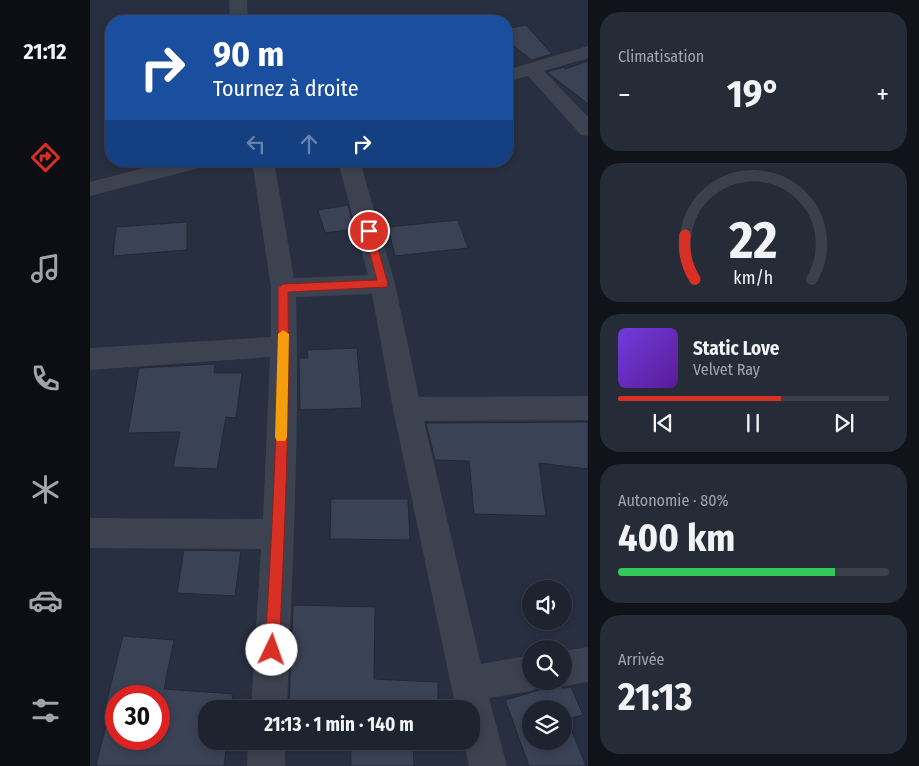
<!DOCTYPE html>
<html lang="fr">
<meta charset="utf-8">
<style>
body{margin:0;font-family:"Fira Sans Condensed",sans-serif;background:#262b38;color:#f1f3f6;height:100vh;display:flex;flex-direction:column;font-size:19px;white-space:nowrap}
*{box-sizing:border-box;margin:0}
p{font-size:16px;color:#a1a4ab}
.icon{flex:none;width:28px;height:28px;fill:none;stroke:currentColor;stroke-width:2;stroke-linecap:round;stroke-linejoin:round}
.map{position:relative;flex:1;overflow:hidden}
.side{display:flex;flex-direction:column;gap:12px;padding:12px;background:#10131a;width:331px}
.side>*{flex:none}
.hud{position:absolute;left:15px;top:15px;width:408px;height:152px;border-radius:20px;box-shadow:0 2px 8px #0003,0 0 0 1px #3c404c;background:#1a4fa0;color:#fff;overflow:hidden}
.fabs{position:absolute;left:432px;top:580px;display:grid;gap:10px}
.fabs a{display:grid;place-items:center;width:50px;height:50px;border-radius:50%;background:#1e2330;box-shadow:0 2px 8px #0003,0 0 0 1px #3c404c;font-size:25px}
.speed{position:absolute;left:15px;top:685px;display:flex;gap:10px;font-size:25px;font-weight:700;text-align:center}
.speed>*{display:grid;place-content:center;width:65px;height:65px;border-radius:50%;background:#1e2330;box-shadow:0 2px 8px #0003,0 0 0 1px #3c404c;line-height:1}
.speed .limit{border:8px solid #d22;background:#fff;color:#111}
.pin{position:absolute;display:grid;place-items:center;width:42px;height:42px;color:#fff;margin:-21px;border:2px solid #fff;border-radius:50%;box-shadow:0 1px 5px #0007}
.me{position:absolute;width:55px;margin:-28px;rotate:3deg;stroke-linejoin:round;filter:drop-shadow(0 0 4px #0008)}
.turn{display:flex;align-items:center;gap:18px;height:105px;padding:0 25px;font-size:22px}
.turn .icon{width:65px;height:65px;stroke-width:2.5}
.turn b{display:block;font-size:35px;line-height:42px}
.lanes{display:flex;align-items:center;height:48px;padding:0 25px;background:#0003;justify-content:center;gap:25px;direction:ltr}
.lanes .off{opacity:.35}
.big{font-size:38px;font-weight:700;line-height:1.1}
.side .widget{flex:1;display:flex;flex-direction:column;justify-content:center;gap:8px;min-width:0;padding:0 18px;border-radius:20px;background:#262b38}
.side .dial{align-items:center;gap:0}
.dial svg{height:130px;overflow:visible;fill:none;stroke:#3c404c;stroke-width:7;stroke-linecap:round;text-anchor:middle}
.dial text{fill:#f1f3f6;stroke:none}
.song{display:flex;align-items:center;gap:15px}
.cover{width:60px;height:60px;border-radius:8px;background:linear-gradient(135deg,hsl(260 70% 55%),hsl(270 70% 35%))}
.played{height:5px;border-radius:2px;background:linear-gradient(90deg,#d93025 60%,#3c404c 60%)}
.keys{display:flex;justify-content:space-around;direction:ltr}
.heat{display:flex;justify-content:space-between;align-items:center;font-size:28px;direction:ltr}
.charge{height:8px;border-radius:4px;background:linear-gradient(90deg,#34c759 80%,#3c404c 0)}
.trip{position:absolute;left:108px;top:700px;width:282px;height:50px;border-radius:20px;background:#1e2330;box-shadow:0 2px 8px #0003,0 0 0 1px #3c404c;font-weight:700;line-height:50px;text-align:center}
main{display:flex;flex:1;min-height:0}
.menu{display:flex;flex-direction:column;width:90px;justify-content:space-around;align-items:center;background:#0c0e13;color:#a1a4ab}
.menu .icon{width:35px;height:35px}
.menu .on{color:#d93025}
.menu b{font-size:22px;color:#f1f3f6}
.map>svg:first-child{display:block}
.building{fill:#3a4255;stroke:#232837;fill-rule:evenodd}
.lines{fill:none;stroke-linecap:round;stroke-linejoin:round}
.minor{fill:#3c4250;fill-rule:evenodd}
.route{fill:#d93025;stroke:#8d1f18}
.slow{fill:#f59e0b}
</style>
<main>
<nav class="menu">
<b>21:12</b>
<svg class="icon on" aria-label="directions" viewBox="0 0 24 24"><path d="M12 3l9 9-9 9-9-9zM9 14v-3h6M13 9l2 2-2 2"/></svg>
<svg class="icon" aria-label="music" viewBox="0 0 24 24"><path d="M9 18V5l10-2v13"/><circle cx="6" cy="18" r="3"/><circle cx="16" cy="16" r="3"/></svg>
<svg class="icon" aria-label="phone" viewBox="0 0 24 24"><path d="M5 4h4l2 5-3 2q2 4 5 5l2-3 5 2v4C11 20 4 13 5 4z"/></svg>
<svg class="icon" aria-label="climate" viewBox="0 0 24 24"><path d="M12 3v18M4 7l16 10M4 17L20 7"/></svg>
<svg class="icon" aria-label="car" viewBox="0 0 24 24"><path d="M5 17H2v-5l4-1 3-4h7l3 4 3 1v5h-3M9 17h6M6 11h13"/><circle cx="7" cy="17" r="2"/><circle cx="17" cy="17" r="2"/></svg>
<svg class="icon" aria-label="filters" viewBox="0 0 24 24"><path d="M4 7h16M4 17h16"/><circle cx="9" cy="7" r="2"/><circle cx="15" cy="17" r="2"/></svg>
</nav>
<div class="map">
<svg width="498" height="766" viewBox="0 0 498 766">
<rect width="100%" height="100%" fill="#282f40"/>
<g class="building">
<polygon points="436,25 462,54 442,60 426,48 416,36 416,29"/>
<polygon points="498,61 498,104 457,72 474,67 475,69"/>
<polygon points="258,205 264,229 235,233 228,210"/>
<polygon points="368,220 378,248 305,256 298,227"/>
<polygon points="97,222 97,250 23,256 26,227"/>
<polygon points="267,348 272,408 210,410 209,358 218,358 217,350"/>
<polygon points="125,364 124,373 152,373 146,418 136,417 127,469 83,467 90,432 38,433 49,368"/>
<polygon points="498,422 498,469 449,463 456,516 384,514 379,461 345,460 336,423"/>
<polygon points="241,499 318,499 320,540 240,539"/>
<polygon points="94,550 151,551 145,596 87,593"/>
<polygon points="203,605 285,607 284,679 348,682 348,709 260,709 199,705"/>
<path d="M33,636l51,4 -10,49 69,5 -2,15h-25v32h21l-3,25h-128l14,-58h-5zM26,696h43v43h-43z"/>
<path d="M467,685l7,3 7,-1 12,28 -16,4 19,47h-57l-24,-66zM441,709h33v32h-33z"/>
<polygon points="261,741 323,741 324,766 261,766"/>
</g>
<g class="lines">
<g class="minor">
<polygon points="139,0 157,0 158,21 140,21"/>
<polygon points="498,46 498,58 454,71 498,117 498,136 491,135 438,76 416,82 416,70"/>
<polygon points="81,161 120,161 117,166 0,196 0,182"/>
<path d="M162,161h22l20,117 74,-3 -30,-114h22l35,123 24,113 169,-1v24l-164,1 57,243 50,-9v26h14l-2,4 -12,6 -42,7 18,68h-38l-6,-25h8v-32h-15l-63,-300 -21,-115 -76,3c4,137 -4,275 -9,412h-36l10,-160 -171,-1v-30l173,1 7,-162 -180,13v-22l181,-11v-49z"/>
<polygon points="498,647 498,682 474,686 464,681 474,681 474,651"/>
<polygon points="158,741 195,741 195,766 157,766"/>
</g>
</g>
<path class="route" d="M279,228l4,3 15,53 -1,3 -99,5c2,119 -3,239 -9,358l-2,5 -5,3 -5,-3 -2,-5c7,-120 14,-241 13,-362l5,-4 94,-4 -13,-49z"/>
<polygon class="slow" points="193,330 199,334 197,437 195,441 187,441 185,437 188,334"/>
</svg>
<div class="fabs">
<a><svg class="icon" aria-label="sound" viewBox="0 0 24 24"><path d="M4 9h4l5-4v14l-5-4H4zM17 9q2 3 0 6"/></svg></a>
<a><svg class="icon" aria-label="search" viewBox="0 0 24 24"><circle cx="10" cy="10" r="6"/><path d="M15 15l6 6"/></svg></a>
<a><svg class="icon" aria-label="layers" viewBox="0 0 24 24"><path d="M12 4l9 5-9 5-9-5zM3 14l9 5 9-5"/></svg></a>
</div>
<div class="speed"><div class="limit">30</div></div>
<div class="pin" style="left:279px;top:231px;background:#d93025"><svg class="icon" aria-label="arrive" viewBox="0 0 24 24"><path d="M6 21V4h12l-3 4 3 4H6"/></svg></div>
<svg class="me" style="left:182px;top:650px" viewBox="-20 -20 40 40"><circle r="19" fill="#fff"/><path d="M0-13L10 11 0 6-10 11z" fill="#d93025"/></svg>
<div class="trip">21:13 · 1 min · 140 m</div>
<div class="hud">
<div class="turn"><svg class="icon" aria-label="right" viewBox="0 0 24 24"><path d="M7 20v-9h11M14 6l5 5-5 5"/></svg><div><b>90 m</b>Tournez à droite</div></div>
<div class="lanes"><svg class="icon off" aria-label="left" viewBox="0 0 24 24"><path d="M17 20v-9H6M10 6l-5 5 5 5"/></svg><svg class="icon off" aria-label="ahead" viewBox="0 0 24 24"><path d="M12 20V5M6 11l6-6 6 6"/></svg><svg class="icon" aria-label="right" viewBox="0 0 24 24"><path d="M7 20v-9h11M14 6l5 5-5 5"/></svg></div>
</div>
</div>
<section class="side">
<div class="widget"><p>Climatisation</p>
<div class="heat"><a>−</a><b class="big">19°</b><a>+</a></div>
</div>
<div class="widget dial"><svg viewBox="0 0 100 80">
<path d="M14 69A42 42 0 1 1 86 69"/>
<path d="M14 69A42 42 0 0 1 8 42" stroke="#d93025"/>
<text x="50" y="56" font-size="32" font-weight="700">22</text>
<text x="50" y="72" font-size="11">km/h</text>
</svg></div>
<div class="widget">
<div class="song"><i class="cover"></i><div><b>Static Love</b><p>Velvet Ray</p></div></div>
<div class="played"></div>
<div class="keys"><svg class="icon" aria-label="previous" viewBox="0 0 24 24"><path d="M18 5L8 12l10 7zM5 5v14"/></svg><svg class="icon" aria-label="pause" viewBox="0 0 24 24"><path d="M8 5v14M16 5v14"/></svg><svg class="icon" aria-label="next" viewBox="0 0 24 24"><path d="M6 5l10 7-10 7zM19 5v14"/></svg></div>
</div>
<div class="widget"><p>Autonomie · 80%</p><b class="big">400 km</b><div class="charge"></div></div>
<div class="widget"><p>Arrivée</p><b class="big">21:13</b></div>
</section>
</main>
